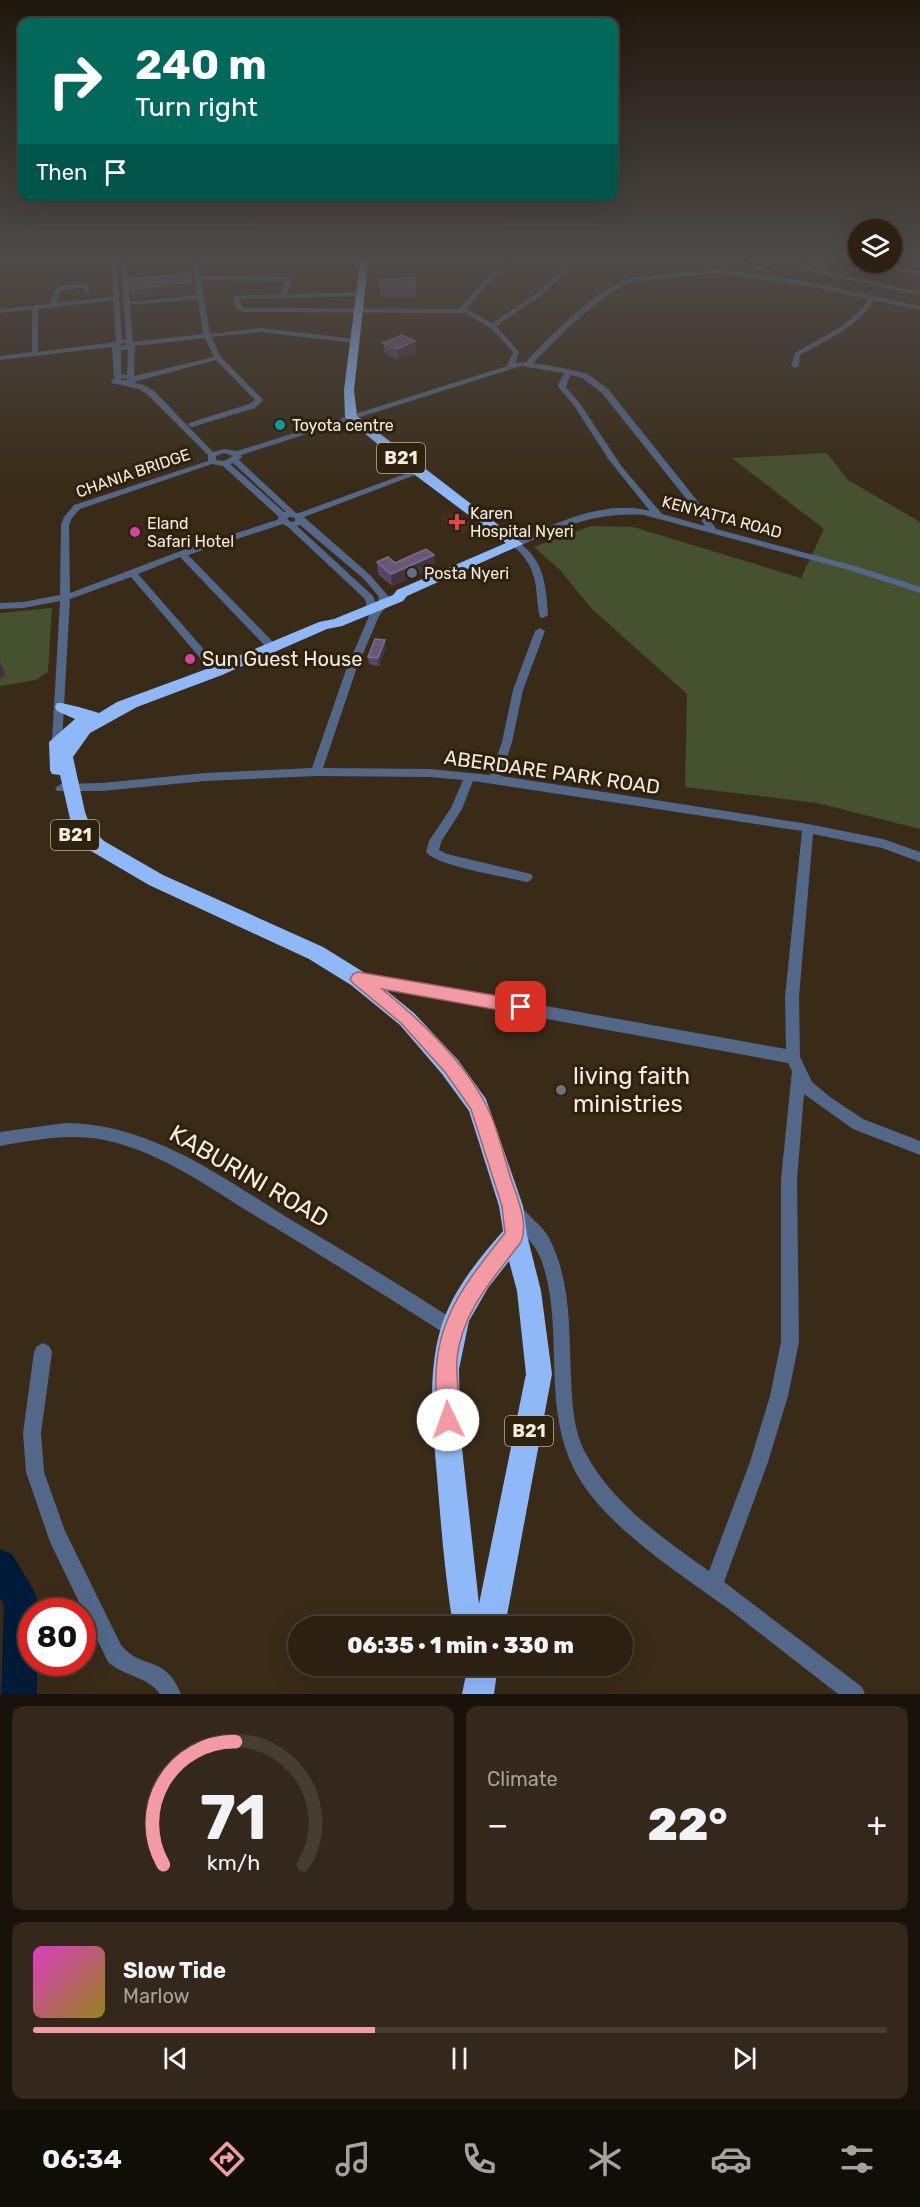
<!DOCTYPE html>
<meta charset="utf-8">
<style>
body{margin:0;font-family:Rubik,sans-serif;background:#33281b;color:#f1f3f6;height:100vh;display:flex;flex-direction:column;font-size:22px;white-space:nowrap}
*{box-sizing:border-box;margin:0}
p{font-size:20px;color:#a6a39f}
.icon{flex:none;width:33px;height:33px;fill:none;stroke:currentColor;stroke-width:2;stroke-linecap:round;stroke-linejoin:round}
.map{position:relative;height:1694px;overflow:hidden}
.details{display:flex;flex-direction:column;gap:12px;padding:12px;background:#18120a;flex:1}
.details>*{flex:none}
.guide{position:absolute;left:18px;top:18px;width:600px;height:183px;border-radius:12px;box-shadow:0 6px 24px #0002,0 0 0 2px #473e32;background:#00695c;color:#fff;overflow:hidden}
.buttons{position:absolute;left:848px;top:219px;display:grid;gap:12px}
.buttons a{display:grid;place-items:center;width:54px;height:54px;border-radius:50%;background:#2b2012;box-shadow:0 6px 24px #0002,0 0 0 2px #473e32;font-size:30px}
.speed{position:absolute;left:18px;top:1598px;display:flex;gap:12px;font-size:30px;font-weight:700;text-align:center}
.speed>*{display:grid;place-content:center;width:78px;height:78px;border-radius:50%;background:#2b2012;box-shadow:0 6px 24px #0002,0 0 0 2px #473e32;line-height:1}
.speed .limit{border:9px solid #d22;background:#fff;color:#111}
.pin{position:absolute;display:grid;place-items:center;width:51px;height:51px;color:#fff;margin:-26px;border-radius:12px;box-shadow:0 3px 9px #0006}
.me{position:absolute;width:66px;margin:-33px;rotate:357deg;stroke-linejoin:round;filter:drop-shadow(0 0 4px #0008)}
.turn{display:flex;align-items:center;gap:21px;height:126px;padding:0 18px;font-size:27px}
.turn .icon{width:78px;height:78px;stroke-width:2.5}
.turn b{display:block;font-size:42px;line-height:51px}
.then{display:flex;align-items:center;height:57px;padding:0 18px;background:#0003;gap:12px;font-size:22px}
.big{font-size:45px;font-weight:800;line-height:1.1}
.details .card{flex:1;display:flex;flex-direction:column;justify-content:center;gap:9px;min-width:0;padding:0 21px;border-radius:12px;background:#33281b}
.details .dial{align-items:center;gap:0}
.dial svg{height:156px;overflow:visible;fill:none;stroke:#473e32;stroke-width:7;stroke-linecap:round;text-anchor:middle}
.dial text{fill:#f1f3f6;stroke:none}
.song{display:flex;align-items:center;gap:18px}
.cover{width:72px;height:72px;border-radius:9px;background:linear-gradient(135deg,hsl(310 70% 55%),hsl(50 70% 35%))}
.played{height:6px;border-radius:3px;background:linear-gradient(90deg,#f49aa5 40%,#473e32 40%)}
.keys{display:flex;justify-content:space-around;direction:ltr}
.heat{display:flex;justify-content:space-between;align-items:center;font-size:33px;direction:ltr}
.details .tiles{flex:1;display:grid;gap:12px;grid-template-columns:1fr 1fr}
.card:last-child{grid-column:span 2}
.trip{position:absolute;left:288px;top:1616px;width:345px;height:60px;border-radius:30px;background:#2b2012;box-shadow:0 6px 24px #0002,0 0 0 2px #473e32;font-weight:800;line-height:60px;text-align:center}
.tabs{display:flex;height:96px;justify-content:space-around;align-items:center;background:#110d07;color:#a6a39f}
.tabs .icon{width:42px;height:42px}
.tabs .active{color:#f49aa5}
.tabs b{font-size:27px;color:#f1f3f6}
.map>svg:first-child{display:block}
.built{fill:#433117}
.green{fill:#465130}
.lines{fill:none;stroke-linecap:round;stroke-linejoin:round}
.river{fill:#001b39;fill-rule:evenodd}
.minor{fill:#536889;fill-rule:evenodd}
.highway{fill:#8eb8f8;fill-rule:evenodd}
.wall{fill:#55466a}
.shaded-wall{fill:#433444}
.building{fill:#665877;stroke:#7c6f87;stroke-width:1.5}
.route{fill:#f49aa5;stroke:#9f646b;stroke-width:1.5}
.culture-dot{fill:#0f9aa8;stroke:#2e210e;stroke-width:2}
.health-dot{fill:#e0444e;stroke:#2e210e;stroke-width:2}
.hotel-dot{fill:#d1479c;stroke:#2e210e;stroke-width:2}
.service-dot{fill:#5c6f8a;stroke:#2e210e;stroke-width:2}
.worship-dot{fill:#6b7280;stroke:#2e210e;stroke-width:2}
.labels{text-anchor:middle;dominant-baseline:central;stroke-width:6;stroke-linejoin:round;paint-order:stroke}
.far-poi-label{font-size:16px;fill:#f4ece0;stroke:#2e210e;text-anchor:start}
.far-street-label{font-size:16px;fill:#f4ece0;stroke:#2e210e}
.shield{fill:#2e210e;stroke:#b9afa1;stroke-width:1.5}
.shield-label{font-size:18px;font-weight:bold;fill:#f4ece0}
.poi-label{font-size:20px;fill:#f4ece0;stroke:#2e210e;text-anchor:start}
.street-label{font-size:20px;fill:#f4ece0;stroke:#2e210e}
.near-poi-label{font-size:24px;fill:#f4ece0;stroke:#2e210e;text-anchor:start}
.near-street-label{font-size:24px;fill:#f4ece0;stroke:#2e210e}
</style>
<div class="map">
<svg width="920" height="1694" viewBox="0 0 920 1694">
<rect width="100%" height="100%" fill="#392b18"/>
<polygon class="built" points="452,511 475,528 462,534 439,517"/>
<g class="green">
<polygon points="827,453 848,480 920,522 920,829 817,803 685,787 687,694 591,608 561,571 534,547 591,526 633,527 801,578 824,529 732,458"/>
<polygon points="52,608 48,672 36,680 0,686 0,613"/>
</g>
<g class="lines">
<polygon class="river" points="0,1549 12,1554 33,1589 38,1601 38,1611 32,1611 32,1662 37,1662 37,1694 1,1694 4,1604 0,1598"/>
<g class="minor">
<path d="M110,256h6l6,83 4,1 -2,-34 -2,-2 2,-2 -4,-46h6l4,46 67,-7 -6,-39h6l3,20 86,1 5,3 -4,14 72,-2 3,2 -3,2 -120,3 4,9 216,1 23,-25 21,-20 3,-8h6l-4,10 -22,20 -20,23 26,14 44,-29 42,-38h6l-44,40 -44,30 23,26 -4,11 11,-1c26,-28 67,-70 104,-84l88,-9 90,13 112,24v4l-46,-10c-17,28 -46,39 -74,55l-1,11 -4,2 -4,-2 4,-13c26,-16 56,-27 74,-54l-54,-12 -97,-14 -87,9c-38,18 -69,52 -98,81l35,6 20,5 20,15 95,119 13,21 139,37 65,21v6l-71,-23 -205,-55c-45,-3 -82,11 -122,30 23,18 24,43 26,70l-5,3 -3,-1c-2,-6 -2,-13 -3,-19 -1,-23 -7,-38 -24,-52v-4c41,-18 91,-43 137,-31l-41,-51 -34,-53 -16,-19 -1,-3 6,-12 -43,-7 -280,89 1,2 -3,3 57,53h3l117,-43 7,2 -119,45 66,58 19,22 -1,7 -9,12 -23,54 -33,98 107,1 60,6 12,-33 11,-52 22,-59 5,-3 5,3 -22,59 -11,52 -11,34 307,48 75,15 37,13v10l-38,-14 -69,-14 -14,163 1,60 12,25 18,15 33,22 57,22v14l-67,-26 -49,-35 -7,85 2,163 -11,54 -20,66 -44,120 138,105 3,7h-27c-36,-28 -72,-56 -108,-84 -52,-38 -137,-90 -161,-152 -25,-62 -6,-130 -26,-193 -8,-27 -26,-32 -35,-52l2,-6 6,-2 6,2c8,11 21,19 27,31 22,42 20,92 22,138 1,25 2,53 14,76 26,51 79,87 124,119l41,-109 20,-66 11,-54v-163l11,-108 -4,-8 -427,-78 -5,-2 -2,-4 2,-4 5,-2 425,76 -1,-52 17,-166 -329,-50 -11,28 -21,33 -2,8 8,4 84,20 2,3 -2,3 -4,2c-20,-5 -91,-16 -101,-30l3,-11 22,-33 12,-28 -33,-3 -114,-1 -111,5 -103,10h-45l-2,-3 6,-4 41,-1 103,-10 107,-5 34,-98 23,-54 -4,-17 -77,-72 -5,-3 -95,31 88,90v4h-8l-88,-92 -42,17 83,95v4h-8l-82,-96 -61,22 -8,143 -5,4 -4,-1 -1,-3 8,-141 -37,7 -23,1v-6l23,-1 37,-7 1,-70 3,-8 10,-12 134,-44v-6l-60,-60 -9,-6 -27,-6 -1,-2 3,-3 -2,-31 -112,13v-4l32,-4v-43l-32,4v-4l49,-5 6,-15 8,-4 25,-1 2,8 -5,1 -2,-6 -23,4 -4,12 57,-6zM201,280l84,1 -4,13 -48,2 3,13 6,3 223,1 27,16 21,23 -6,14 -270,85 -13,-2 -11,3 -59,-61 -10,-6 -10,-2 3,-2 79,-21 39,40 -6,4 -60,19 -1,2 4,2 63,-19 8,-8 -42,-43 -10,-20 50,-5 93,11 3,-2 -3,-2 -93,-11 -51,6zM198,299l5,35 -70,8 -3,-37zM113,300l3,42 -78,10v-43zM205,338l9,19 -80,19 1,-30zM124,343l4,1 -9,2zM121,350h7l-1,25 -6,-1zM570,375l12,3 20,15 94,118 9,15 -43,-12 -40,-47 -41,-62 -15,-18zM122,378l7,2h-9zM224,453l9,3 -9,5 -8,-1v-4zM233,463l53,49h-2l-54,-48zM212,464l11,2 56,51 -2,3 -91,29 -116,44 -1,-68 3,-7 8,-9zM289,517l6,1v3l-4,1 -4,-3zM300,525l64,54 15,18 -2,9 -4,-10 -76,-70z"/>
<polygon points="724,256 732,256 774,273 769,274"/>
<polygon points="806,256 812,256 806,267 918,292 920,295 800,269"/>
<polygon points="833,256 858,258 858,262 836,258"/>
<polygon points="891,256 920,259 920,263 891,258"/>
<polygon points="868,262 880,262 920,272 920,276"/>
<path d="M65,1123c84,0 155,53 223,95 58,34 115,69 171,105l2,6 -2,6 -6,2 -6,-2c-64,-41 -128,-81 -193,-120 -47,-29 -95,-64 -150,-75 -35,-7 -70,0 -104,6v-14z"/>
<path d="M43,1343l6,3 3,6 -11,81 3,39 21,59 56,114c22,26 44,9 60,49h-21c-12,-17 -36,-18 -52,-32l-58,-120 -24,-70 -3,-39 11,-81 3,-6z"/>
</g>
<g class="highway">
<path d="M361,256h8l-15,134 3,26 166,128 -116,52 -4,5 -61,25 -15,3 -105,46 -85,32 -47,26 -17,24 12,55 6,16 13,13 59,34 160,72 42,26 49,40 44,47 28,39 37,107 4,29 14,56 11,83 -47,252h-52c-8,-50 -12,-100 -16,-150 -4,-48 -10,-98 3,-145 11,-39 37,-70 63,-100l-4,-25 -30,-95 -27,-37 -42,-49 -49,-40 -42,-26 -160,-74 -58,-34 -12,-14 -8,-14 -11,-48 -8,-1 -2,-4 -1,-28 26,-23 -18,-8 -2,-4 2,-4c6,-1 37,8 42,10l18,-11 95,-35 107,-45 15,-3 59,-24 4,-5 109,-47 -91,-68 -70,-58 -1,-27zM509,1261l8,30 9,83 -47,230 -19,-174 -1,-61 10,-48 19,-33z"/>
<polygon points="468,1665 498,1665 494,1694 462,1694"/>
</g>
</g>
<g class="wall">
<polygon points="415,278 416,297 380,297 380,287"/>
<polygon points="130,288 193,292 135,299 132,299"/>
<polygon points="415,341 416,352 398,360 384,353 383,343"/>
<polygon points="434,555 435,567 392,586 378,574 377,562 395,563"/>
<polygon points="386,648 379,666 369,664 368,657"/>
</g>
<g class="shaded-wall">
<polygon points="192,282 193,292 135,299 133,289"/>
<polygon points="415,341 416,352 398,360 397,349"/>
<polygon points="434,555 435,567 392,586 391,574"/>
<polygon points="385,640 386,648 379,666 378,658"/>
<polygon points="0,661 6,675 0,679"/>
</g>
<g class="building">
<polygon points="190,273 192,282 133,289 130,288 129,279"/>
<polygon points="415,278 416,287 380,287 380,279"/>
<polygon points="402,335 415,341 397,349 383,343"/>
<polygon points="426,549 434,555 391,574 377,562 388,557 395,563"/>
<polygon points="375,639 385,640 378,658 368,657"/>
</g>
<linearGradient id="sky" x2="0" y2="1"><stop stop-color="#1f180d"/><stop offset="0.52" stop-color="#4e4a48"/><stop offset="1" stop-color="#4e4a48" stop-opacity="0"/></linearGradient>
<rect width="920" height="493" fill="url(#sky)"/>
<path class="route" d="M358,972l163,28 6,2 2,5 -2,5 -6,2 -139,-25c38,31 79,69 102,112 13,23 19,53 27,78 6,18 18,44 10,63 -27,36 -59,69 -64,116 -2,21 6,49 -2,69l-7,3 -7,-3c-5,-12 -4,-25 -5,-37 -3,-70 29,-106 69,-157l-3,-27 -31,-97 -26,-37 -44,-49 -48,-40 -3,-4 3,-5z"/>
<circle class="culture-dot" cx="280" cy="425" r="6"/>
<path class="health-dot" d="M454 513h6v6h6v6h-6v6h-6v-6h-6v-6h6z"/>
<g class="hotel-dot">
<circle cx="135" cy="532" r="6"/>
<circle cx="190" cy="659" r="6"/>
</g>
<circle class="service-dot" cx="412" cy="573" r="6"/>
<circle class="worship-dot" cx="561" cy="1090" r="6"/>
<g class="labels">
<g class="far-poi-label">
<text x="292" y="425">Toyota centre</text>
<text x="470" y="513">Karen<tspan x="470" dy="18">Hospital Nyeri</tspan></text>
<text x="147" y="523">Eland<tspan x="147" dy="18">Safari Hotel</tspan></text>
<text x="424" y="573">Posta Nyeri</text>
</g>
<g class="far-street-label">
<text transform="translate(133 473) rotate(-19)">CHANIA BRIDGE</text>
<text transform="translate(722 517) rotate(15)">KENYATTA ROAD</text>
</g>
<g class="shield">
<rect x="377" y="443" width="48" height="30" rx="4.5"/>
<rect x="51" y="820" width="48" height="30" rx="4.5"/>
<rect x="505" y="1416" width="48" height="30" rx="4.5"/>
</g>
<g class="shield-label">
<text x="401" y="458">B21</text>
<text x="75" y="835">B21</text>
<text x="529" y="1431">B21</text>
</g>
<g class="poi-label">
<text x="202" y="659">Sun Guest House</text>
</g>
<g class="street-label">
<text transform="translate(552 772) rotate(8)">ABERDARE PARK ROAD</text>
</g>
<g class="near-poi-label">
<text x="573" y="1076">living faith<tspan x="573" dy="28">ministries</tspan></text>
</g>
<g class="near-street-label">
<text transform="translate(249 1176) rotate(30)">KABURINI ROAD</text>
</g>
</g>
</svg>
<div class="buttons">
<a><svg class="icon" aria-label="layers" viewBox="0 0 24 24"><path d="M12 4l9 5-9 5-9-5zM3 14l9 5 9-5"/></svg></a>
</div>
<div class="speed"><div class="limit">80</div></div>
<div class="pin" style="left:521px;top:1007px;background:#d93025"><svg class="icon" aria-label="arrive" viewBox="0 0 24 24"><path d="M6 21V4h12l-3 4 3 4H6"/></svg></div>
<svg class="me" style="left:448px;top:1420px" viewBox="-20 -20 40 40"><circle r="19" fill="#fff"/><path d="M0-13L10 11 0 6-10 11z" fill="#f49aa5"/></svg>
<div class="trip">06:35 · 1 min · 330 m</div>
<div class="guide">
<div class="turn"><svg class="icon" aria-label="right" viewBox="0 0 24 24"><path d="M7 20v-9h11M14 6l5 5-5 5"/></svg><div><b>240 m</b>Turn right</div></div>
<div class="then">Then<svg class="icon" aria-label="arrive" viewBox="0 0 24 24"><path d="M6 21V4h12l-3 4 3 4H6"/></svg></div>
</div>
</div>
<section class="details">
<div class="tiles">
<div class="card dial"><svg viewBox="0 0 100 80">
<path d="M14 69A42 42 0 1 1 86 69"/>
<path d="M14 69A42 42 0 0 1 51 6" stroke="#f49aa5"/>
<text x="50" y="56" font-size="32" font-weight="700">71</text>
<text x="50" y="72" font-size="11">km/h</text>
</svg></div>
<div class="card"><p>Climate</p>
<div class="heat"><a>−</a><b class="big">22°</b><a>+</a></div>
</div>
<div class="card">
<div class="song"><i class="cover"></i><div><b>Slow Tide</b><p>Marlow</p></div></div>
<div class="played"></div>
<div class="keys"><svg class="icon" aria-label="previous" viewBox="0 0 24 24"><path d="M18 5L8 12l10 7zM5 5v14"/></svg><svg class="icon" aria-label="pause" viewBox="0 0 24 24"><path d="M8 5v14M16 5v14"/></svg><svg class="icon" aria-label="next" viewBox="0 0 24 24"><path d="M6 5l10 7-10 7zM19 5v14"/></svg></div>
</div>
</div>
</section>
<nav class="tabs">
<b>06:34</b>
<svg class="icon active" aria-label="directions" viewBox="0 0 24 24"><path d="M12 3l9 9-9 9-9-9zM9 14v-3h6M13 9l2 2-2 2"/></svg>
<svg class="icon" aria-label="music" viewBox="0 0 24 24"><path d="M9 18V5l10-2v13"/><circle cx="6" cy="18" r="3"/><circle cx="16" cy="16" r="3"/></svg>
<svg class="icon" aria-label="phone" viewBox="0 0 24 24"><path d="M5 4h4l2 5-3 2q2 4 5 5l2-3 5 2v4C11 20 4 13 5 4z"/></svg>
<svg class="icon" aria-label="climate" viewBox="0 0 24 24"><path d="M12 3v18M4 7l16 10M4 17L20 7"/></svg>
<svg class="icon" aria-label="car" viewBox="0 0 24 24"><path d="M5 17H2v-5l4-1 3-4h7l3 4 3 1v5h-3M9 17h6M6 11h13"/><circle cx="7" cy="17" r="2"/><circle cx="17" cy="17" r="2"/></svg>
<svg class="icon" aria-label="filters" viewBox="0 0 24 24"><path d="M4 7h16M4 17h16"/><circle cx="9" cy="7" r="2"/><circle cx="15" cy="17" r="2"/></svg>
</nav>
